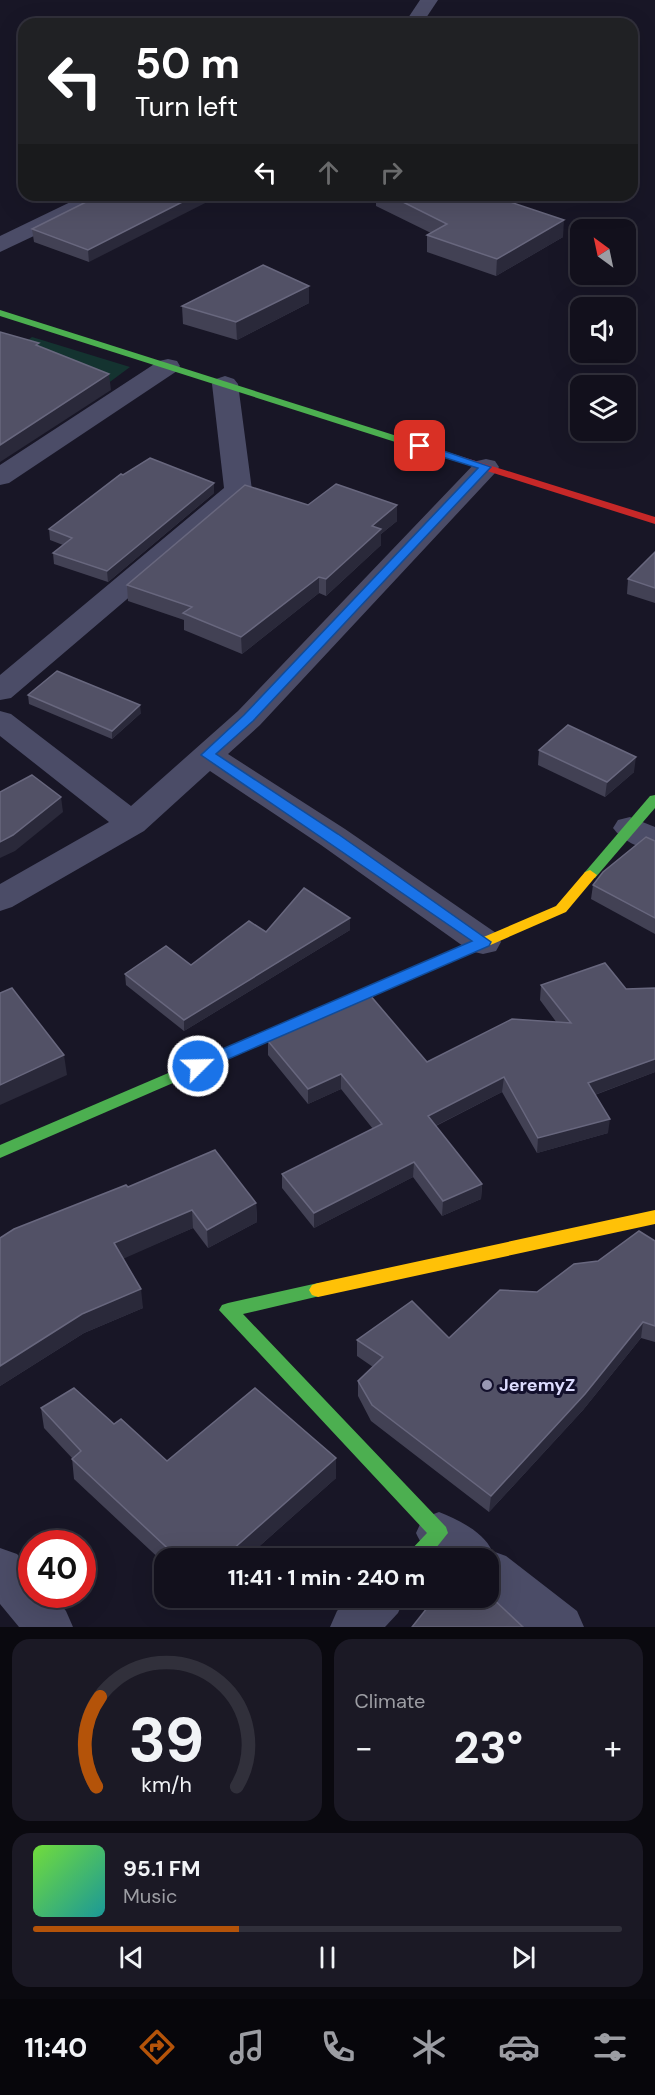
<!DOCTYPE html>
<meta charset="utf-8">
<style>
body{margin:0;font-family:"DM Sans",sans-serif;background:#1b1925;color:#f1f3f6;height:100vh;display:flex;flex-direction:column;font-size:22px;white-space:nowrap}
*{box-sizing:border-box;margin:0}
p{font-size:20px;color:#9c9da3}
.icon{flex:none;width:33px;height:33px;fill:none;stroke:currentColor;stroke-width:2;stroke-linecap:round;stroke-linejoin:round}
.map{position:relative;height:1627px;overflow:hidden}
.side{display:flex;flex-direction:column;gap:12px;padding:12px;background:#0a090f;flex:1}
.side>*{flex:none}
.hud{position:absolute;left:18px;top:18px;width:620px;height:183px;border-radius:18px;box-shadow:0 6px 24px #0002,0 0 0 2px #31303b;background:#202124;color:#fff;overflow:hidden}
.needle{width:39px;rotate:327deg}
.tools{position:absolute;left:570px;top:219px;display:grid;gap:12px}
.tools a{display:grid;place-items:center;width:66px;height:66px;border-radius:12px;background:#12101c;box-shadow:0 6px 24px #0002,0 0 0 2px #31303b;font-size:30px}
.speed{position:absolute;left:18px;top:1530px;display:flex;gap:12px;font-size:30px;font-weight:700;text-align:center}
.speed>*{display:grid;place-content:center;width:78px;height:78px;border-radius:50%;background:#12101c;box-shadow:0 6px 24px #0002,0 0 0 2px #31303b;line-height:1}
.speed .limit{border:9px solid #d22;background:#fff;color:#111}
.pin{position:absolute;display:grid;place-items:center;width:51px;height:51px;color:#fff;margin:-26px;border-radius:12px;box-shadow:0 3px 9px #0006}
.me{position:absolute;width:66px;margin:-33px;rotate:67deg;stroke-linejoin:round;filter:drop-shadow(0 0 4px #0008)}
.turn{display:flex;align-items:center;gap:21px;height:126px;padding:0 18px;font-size:27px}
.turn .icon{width:78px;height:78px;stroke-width:2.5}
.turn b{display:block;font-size:42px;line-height:51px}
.lanes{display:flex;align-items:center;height:57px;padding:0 18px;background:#0003;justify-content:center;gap:30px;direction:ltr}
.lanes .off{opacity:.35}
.big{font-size:45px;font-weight:700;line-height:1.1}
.side .widget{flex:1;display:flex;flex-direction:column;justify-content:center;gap:9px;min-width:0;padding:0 21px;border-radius:18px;background:#1b1925}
.side .dial{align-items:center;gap:0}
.dial svg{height:156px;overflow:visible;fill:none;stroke:#31303b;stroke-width:7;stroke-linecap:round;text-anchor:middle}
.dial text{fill:#f1f3f6;stroke:none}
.song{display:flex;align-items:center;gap:18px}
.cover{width:72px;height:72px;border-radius:9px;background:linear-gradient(135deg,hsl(100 70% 55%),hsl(180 70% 35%))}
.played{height:6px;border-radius:3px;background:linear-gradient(90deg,#b45309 35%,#31303b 35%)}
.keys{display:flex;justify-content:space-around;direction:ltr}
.heat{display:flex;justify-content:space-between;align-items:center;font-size:33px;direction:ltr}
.side .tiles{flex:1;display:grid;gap:12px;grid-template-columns:1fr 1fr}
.widget:last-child{grid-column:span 2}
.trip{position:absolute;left:154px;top:1548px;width:345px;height:60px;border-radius:18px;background:#12101c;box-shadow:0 6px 24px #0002,0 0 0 2px #31303b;font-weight:700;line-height:60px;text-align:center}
.menu{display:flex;height:96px;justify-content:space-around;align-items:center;background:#07060b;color:#9c9da3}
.menu .icon{width:42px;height:42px}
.menu .current{color:#b45309}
.menu b{font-size:27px;color:#f1f3f6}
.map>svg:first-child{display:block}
.green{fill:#143330}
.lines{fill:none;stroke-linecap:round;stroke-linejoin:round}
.street{fill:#4b4c67;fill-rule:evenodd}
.fast{fill:#4caf50;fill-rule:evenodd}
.slow{fill:#ffc107;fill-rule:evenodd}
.jam{fill:#c62828;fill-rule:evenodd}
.wall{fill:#424154}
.shaded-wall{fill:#2a293a}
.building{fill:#525166;stroke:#68677e;stroke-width:1.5}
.route{fill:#1a73e8;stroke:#114b97;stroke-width:1.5}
.poi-dot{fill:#9897b3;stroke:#13102c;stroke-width:2}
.labels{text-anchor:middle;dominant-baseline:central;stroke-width:6;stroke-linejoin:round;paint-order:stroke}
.near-poi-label{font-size:18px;font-weight:bold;fill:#dddcff;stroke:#13102c;text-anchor:start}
</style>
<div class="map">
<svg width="655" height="1627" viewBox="0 0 655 1627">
<rect width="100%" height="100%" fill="#181626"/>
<polygon class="green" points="32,337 130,367 103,387 14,352"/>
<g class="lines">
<g class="street">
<polygon points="420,0 438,0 422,24 404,24"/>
<polygon points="85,195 113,195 110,200 0,252 0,236"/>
<polygon points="168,359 177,361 180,366 177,371 9,483 0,485 0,465 159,361"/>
<polygon points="225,376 234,379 238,384 252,490 248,496 11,698 0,700 0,675 224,488 212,384 216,379"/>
<polygon points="486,459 495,461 499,467 495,473 260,725 228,754 345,829 496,933 501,942 496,951 483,954 470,951 321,845 210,771 144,831 12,907 0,911 0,884 109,822 0,736 0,711 11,714 131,806 238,711 477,461"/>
<path d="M630,817l25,10v25c-15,-4 -33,-11 -42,-24l5,-8z"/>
<path d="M439,1512c18,7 45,20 53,39l14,5 71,55 7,16h-61l-36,-29h2v-40c-34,0 -57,11 -73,-25l7,-15z"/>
<polygon points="0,1548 17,1554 32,1571 32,1594 52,1594 66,1611 73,1627 19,1627 0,1604"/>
<polygon points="350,1598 405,1598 398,1613 385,1627 330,1627 337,1611"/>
</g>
<g class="fast">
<polygon points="0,310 419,443 420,445 419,447 411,447 0,316"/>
<polygon points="655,795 655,808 595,878 585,878 583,875 585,872 650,796"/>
<polygon points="341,999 346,1000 348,1004 346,1008 0,1158 0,1145"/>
<polygon points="318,1283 324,1285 327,1290 324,1295 243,1314 446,1527 448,1533 428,1558 407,1558 409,1552 427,1533 219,1310 222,1305 228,1303"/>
</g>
<g class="slow">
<polygon points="590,870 597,875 566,912 346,1008 336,1008 334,1004 336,1000 556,906 585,872"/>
<polygon points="655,1210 655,1224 318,1297 312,1295 309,1290 312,1285 318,1283"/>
</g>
<polygon class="jam" points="415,442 655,517 655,524 411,447 411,443"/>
</g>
<g class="wall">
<polygon points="100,195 89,262 34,242 32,229"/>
<polygon points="376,195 482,195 563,237 496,276 427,252 427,235 431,233 376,206"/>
<polygon points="309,286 309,303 237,340 183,324 182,306"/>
<polygon points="214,493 108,582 54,564 53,553 63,545 50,540 49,529"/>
<polygon points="308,505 397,505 397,521 381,534 381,545 326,596 319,593 242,654 184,630 184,620 128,601 127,585"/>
<polygon points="655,552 655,603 627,594 628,579"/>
<polygon points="28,695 141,713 112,739 29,704"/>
<polygon points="539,750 634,772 605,797 538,765"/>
<polygon points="655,841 655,934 591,899 593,885"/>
<polygon points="350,918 350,930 184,1031 126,985 125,974 191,965 266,932"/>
<polygon points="541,985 626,989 655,988 655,1072 595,1095 608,1133 537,1153 502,1092 436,1126 482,1184 481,1199 442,1216 413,1177 314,1228 282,1188 282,1174 373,1129 341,1089 308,1104 268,1055 268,1041 427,1062 557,1023 540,1000"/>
<polygon points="128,1187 256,1203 257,1222 208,1248 193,1228 123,1258 143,1308 84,1333 0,1386 0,1238"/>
<polygon points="655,1241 655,1342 641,1338 583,1410 489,1512 371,1421 358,1396 358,1381 373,1367 357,1356 357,1340 449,1338 598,1261"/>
<polygon points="41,1408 114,1424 167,1461 336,1458 336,1478 246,1558 165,1558 165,1564 74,1479 72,1458 44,1428"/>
</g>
<g class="shaded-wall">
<polygon points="196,195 221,195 89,262 88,250"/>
<polygon points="564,220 563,237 496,276 497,259"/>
<polygon points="309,286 309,303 237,340 236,322"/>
<polygon points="109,374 111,390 0,462 0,445"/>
<polygon points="214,483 214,493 108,582 107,571"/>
<polygon points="397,505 397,521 381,534 381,545 326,596 326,579 372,526"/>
<polygon points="319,577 319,593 242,654 241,637"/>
<polygon points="140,705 141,713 112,739 112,731"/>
<polygon points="636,757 634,772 605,797 607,782"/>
<polygon points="61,797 63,812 15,851 0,858 0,842"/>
<polygon points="350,918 350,930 184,1031 184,1020"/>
<polygon points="64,1055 67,1075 0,1105 0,1085"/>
<polygon points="655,1059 655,1072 586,1098 588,1083"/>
<polygon points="341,1074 341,1089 308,1104 308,1089"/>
<polygon points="504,1077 502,1092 427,1130 428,1116"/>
<polygon points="610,1119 608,1133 537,1153 538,1138"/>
<polygon points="414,1162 413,1177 314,1228 314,1213"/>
<polygon points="482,1184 481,1199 442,1216 443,1201"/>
<polygon points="256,1203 257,1222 208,1248 207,1230"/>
<polygon points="192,1210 193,1228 116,1262 114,1243"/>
<polygon points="141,1289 143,1308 84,1333 0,1386 0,1366 82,1314"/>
<polygon points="643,1322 641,1338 583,1410 489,1512 491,1496"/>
<polygon points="336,1458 336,1478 246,1558 223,1558"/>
</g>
<g class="building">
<polygon points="100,195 196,195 88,250 32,229"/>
<polygon points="389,195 482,195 492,199 495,197 564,220 497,259 427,235 447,224"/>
<polygon points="263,265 309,286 236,322 182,306"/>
<polygon points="0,332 39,343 36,345 109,374 0,445"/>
<polygon points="150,458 214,483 107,571 53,553 72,538 49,529 121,474 123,475"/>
<polygon points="336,484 397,505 372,526 381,529 326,579 319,577 241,637 183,613 192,607 127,585 245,485 308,505"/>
<polygon points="655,552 655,588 628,579"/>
<polygon points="57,671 140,705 112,731 28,695"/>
<polygon points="568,725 636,757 607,782 539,750"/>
<polygon points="32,775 61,797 13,835 0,842 0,792"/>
<polygon points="646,837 655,841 655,918 593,885 603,872"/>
<polygon points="304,888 350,918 184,1020 125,974 166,946 191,965 249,921 266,932"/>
<polygon points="605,963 626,989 655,988 655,1059 588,1083 610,1119 538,1138 504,1077 428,1116 482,1184 443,1201 414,1162 314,1213 282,1174 382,1124 341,1074 308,1089 268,1041 369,994 427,1062 512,1019 571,1023 541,985"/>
<polygon points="12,988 64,1055 0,1085 0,993"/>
<polygon points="215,1150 256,1203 207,1230 192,1210 114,1243 141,1289 82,1314 0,1366 0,1238 14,1229 126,1185 128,1187"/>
<polygon points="639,1231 655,1241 655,1326 643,1322 585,1394 491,1496 372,1405 358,1381 383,1357 357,1340 412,1301 449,1338 500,1290 537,1292 574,1264 598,1261"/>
<polygon points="74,1388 114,1424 121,1419 167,1461 255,1388 336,1458 223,1558 178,1558 72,1459 81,1451 41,1408"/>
<polygon points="489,1595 523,1627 412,1627 435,1598 489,1598"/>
</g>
<polygon class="route" points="420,443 491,467 253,721 216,754 338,834 491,942 489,946 203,1070 192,1070 190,1066 192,1062 472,941 201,755 244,715 478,468 417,449 417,444"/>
<circle class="poi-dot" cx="487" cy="1385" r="6"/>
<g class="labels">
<g class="near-poi-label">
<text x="499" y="1385">JeremyZ</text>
</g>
</g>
</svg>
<div class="tools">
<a><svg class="needle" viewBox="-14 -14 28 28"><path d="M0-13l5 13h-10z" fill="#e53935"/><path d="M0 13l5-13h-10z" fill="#9c9da3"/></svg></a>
<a><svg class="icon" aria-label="sound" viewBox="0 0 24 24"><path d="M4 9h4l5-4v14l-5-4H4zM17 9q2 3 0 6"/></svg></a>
<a><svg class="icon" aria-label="layers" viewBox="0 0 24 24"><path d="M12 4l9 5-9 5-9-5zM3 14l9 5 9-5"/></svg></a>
</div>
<div class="speed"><div class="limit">40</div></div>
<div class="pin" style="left:420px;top:446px;background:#d93025"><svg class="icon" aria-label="arrive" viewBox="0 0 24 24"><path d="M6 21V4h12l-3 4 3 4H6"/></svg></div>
<svg class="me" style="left:198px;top:1066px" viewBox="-20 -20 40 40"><circle r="17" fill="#1a73e8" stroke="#fff" stroke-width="3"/><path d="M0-11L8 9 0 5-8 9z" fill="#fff"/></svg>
<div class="trip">11:41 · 1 min · 240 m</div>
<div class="hud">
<div class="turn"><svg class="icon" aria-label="left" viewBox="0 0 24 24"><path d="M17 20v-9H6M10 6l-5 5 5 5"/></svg><div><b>50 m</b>Turn left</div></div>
<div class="lanes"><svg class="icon" aria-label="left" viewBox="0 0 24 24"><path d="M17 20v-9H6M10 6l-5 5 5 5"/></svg><svg class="icon off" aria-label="ahead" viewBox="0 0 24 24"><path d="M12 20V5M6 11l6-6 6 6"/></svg><svg class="icon off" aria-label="right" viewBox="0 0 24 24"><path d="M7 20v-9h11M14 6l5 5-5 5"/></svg></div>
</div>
</div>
<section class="side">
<div class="tiles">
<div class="widget dial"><svg viewBox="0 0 100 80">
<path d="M14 69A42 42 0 1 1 86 69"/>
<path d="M14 69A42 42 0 0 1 16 23" stroke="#b45309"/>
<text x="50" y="56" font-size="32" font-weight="700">39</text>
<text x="50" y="72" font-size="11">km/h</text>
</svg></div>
<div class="widget"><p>Climate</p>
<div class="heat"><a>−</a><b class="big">23°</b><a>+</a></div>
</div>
<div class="widget">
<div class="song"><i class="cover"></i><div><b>95.1 FM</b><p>Music</p></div></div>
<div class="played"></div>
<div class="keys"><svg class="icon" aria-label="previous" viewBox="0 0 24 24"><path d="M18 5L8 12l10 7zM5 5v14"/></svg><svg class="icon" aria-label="pause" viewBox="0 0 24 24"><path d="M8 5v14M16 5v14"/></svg><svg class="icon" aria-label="next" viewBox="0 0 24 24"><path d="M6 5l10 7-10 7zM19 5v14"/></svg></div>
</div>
</div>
</section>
<nav class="menu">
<b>11:40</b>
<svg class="icon current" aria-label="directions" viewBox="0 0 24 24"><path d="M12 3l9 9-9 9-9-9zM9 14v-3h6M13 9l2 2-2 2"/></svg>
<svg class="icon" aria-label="music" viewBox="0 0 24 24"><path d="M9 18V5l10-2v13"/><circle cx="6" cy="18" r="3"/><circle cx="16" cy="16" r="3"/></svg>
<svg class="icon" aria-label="phone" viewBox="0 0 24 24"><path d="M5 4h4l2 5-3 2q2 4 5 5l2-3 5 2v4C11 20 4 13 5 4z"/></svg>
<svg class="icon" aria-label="climate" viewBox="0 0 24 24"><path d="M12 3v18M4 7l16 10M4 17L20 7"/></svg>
<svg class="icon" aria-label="car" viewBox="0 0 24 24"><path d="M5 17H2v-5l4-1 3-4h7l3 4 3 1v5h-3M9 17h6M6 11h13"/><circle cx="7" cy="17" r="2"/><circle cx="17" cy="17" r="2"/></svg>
<svg class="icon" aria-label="filters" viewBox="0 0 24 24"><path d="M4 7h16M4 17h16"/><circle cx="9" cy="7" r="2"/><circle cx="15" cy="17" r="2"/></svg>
</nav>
